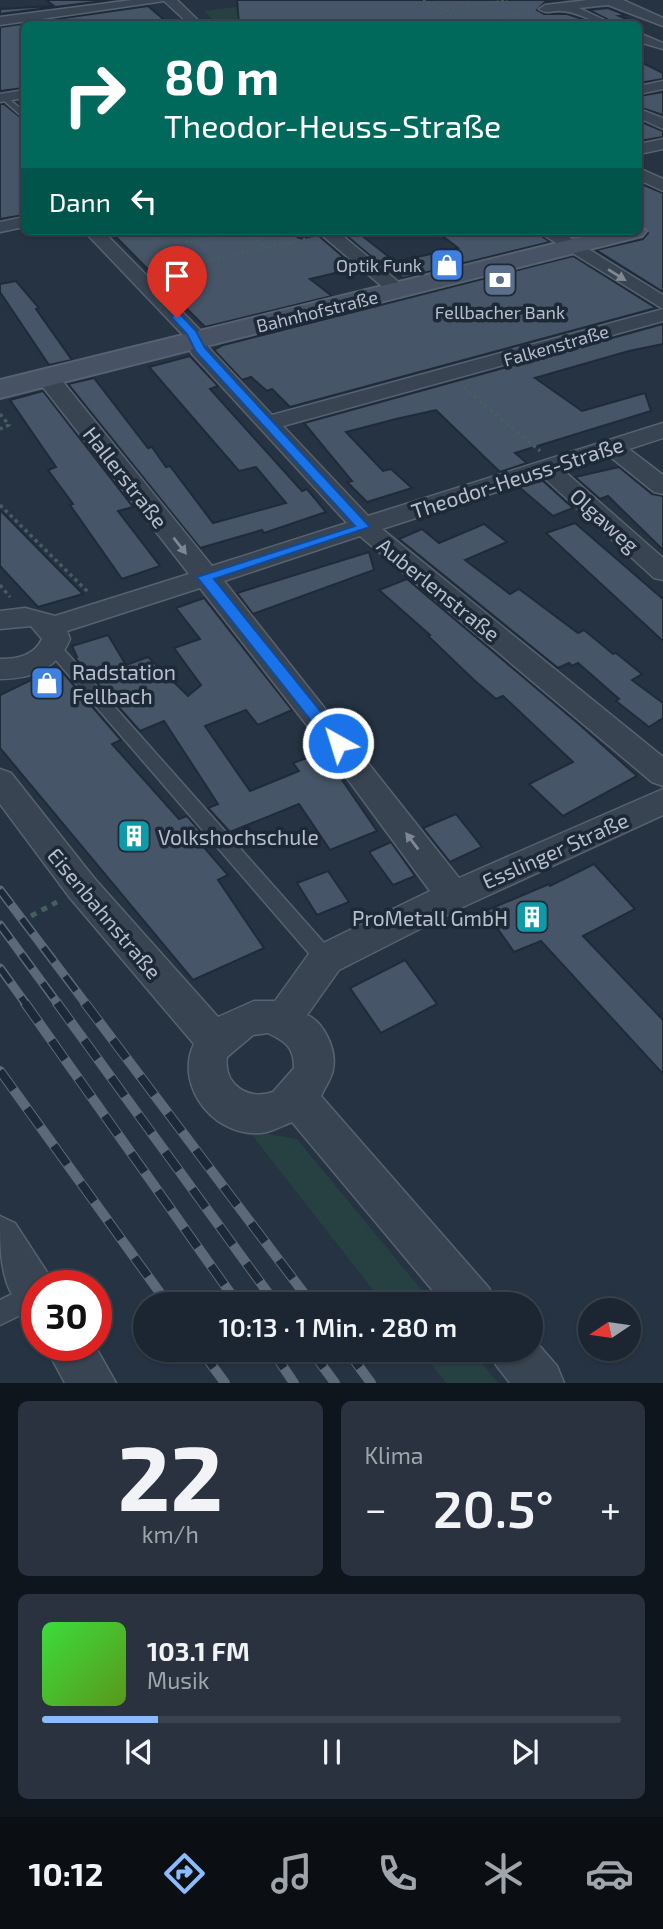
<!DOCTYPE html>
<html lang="de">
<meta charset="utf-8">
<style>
body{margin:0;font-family:"Exo 2",sans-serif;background:#29323e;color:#f1f3f6;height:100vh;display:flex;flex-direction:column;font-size:26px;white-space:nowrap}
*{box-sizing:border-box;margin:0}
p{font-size:23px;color:#a0a5ac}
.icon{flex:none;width:38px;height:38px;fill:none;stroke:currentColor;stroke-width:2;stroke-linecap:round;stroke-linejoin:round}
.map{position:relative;height:1383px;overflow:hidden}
.details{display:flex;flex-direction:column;gap:18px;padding:18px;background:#0f151c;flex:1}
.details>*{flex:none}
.banner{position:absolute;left:21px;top:21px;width:621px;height:214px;border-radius:10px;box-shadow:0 2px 5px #0004,0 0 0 2px #3a434d;background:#00695c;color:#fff;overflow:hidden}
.needle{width:46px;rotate:257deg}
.buttons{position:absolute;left:578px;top:1298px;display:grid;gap:14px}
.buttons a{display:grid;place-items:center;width:63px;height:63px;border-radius:50%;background:#1c2632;box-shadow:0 2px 5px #0004,0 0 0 2px #3a434d;font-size:35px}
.speed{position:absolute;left:21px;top:1270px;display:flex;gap:14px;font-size:35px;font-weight:700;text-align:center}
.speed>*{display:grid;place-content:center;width:91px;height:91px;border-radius:50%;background:#1c2632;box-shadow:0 2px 5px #0004,0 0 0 2px #3a434d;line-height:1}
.speed .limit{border:10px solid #d22;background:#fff;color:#111}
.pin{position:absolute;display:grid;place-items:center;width:60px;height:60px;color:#fff;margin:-72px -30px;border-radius:50% 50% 50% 0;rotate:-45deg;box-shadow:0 0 7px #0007}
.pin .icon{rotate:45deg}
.me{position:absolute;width:77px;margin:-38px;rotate:321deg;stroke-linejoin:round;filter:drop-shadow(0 0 5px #0008)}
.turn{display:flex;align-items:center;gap:24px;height:147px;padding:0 28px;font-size:32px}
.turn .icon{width:91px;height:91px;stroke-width:2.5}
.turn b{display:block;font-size:49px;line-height:60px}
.then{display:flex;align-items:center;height:66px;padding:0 28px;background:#0003;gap:14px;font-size:26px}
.big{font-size:52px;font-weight:600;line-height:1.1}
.details .tile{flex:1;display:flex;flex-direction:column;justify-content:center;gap:10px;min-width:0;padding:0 24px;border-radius:10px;background:#29323e}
.details .dial{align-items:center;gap:0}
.dial b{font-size:91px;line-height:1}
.song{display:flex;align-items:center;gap:21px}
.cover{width:84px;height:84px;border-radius:10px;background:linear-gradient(135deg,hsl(120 70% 55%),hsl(90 70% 35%))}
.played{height:7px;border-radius:4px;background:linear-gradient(90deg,#8abbfd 20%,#3a434d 20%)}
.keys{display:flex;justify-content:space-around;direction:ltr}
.heat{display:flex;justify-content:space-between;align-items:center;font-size:38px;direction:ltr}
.details .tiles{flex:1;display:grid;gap:18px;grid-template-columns:1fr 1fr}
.tile:last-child{grid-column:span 2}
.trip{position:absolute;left:133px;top:1292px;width:410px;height:70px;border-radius:35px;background:#1c2632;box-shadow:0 2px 5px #0004,0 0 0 2px #3a434d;font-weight:600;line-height:70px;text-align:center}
.dock{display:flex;height:112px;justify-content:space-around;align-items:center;background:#0b0f14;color:#a0a5ac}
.dock .icon{width:49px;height:49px}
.dock .active{color:#8abbfd}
.dock b{font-size:32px;color:#f1f3f6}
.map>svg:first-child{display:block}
.green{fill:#274143}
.building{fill:#465567;stroke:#202b39;stroke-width:2}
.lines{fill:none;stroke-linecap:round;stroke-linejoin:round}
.lane-casing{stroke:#57626f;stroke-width:3}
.street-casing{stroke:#57626f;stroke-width:3}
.secondary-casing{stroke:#57626f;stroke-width:4}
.path-far3{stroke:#455e60;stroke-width:2;stroke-dasharray:2.5 2.5;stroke-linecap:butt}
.path-far2{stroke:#455e60;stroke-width:2.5;stroke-dasharray:2.5 2.5;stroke-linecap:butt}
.path-far1{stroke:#455e60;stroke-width:3.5;stroke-dasharray:3.5 3.5;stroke-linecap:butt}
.path{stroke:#455e60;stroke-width:5;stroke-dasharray:6 6;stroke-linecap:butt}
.lane{fill:#394452;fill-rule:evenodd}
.street{fill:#394452;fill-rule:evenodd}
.secondary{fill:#475365;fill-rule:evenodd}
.rail-far1-casing{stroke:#5b6979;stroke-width:9}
.rail-casing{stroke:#5b6979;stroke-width:10}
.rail-far1{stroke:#1e2937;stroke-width:6;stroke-dasharray:18;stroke-linecap:butt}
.rail{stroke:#1e2937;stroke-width:8;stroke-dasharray:23;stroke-linecap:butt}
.oneway{fill:#7e8895}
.route{fill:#1a73e8;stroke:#114b97;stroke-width:2}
.labels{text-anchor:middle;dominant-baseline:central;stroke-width:7;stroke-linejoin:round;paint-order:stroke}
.far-poi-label{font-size:18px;fill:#b6bfcc;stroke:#1e2937;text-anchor:end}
.far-street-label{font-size:18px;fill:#b6bfcc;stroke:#1e2937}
.street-label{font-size:21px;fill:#b6bfcc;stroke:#1e2937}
.poi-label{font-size:21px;fill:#b6bfcc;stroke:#1e2937;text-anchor:start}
</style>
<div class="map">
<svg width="663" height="1383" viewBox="0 0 663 1383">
<rect width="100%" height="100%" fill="#253343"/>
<g class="green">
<polygon points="243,6 271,24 218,24 204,11"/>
<polygon points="249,1131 297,1139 433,1304 384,1304"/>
<polygon points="420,1349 470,1349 498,1383 446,1383"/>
</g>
<g class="building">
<polygon points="46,0 111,0 0,14 0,9 54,6"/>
<polygon points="237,0 565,0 545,2 537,10 544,14 567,14 598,24 239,24"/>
<polygon points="148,6 169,24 24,24 24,88 0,91 0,27"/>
<polygon points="608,8 626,15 619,16 639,24 616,24 589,10"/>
<polygon points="639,61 663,73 663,79 639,83"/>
<polygon points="663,92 663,115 639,107 639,96"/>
<polygon points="0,104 4,104 24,120 24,215 0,219"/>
<polygon points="639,121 663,131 663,137 639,141"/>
<polygon points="639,183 663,193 663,292 596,250 643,239 648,233 639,222"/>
<polygon points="110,231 290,231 300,239 318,235 356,268 310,279 332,296 205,327"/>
<polygon points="341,231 356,231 393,260 379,263"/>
<polygon points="436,231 535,231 550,242 403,278 385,264 458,248"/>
<polygon points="573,256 656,308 290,407 272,389 267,391 251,377 242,380 214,350 223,345"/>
<polygon points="16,281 39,308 36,309 72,360 49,365 0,292 0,284"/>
<polygon points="663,324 663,344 629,351 535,378 582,411 645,393 651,411 515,453 527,463 500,472 436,410 396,419 346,432 383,471 391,469 412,488 367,502 347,482 352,481 304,423"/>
<polygon points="190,356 218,386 210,389 302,491 307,489 326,512 264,533 262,530 200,548 68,384 94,378 148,448 152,447 166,467 170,466 213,523 286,503 256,467 239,471 149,367"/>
<polygon points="43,391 133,507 118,511 160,566 122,579 70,505 73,504 48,470 56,467 10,400"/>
<polygon points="619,467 652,494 663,496 663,550 608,496 600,499 575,477"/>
<polygon points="542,480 573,508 553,516 519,487"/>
<polygon points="0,510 58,569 83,594 38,607 0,566"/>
<polygon points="575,523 663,599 663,641 546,533"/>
<polygon points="484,524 507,542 465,560 510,594 519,589 578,633 584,630 613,654 616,653 642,674 632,680 663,703 663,718 649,727 616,701 619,699 578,663 572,666 569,663 558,668 399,539 422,529 439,543"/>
<polygon points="369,552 374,570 253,614 237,593"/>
<polygon points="407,579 580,725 637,776 563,816 529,784 573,762 503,696 496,699 474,680 428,636 430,635 379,590"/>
<polygon points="204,598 292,710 258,725 246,710 205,726 250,791 299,771 293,763 323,752 377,831 330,850 299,804 230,832 208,808 218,804 164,721 140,731 75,658 77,657 72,646 108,635 126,665 148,657 188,696 201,685 174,648 200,639 176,608"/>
<polygon points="58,667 121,740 112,744 179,819 187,816 209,841 201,844 228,875 218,880 264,948 193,980 0,748 0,695"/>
<polygon points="456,814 482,847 450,862 423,828"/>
<polygon points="391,842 415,876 393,885 369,852"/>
<polygon points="594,864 635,909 583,936 663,1020 663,1074 541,941 514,952 485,911 549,884 550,886"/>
<polygon points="328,871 349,902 317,915 297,883"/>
<polygon points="405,960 437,1004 381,1033 350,988"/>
</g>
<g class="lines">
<defs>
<g id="lane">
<polygon points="5,95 24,112 24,118 2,99"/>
<polygon points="53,642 58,643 333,953 336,959 333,965 326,967 319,965 48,651 45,647 48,643"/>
<polygon points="35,1283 43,1286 37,1286 37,1307 0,1325 0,1300"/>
</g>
<g id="street">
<polygon points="132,0 177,0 202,24 189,24 164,1 0,25 0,17"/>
<path d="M588,0h35l40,18v8l-55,-21 -29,3 34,16c-20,0 -33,-12 -52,-13 -9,-1 -14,4 -22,-2l6,-4z"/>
<polygon points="639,33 663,43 663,49 639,42"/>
<polygon points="663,81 663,89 639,94 639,86"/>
<polygon points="24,90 24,98 0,102 0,94"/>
<polygon points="639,109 663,118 663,129 639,118"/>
<polygon points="663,139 663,149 639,154 639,144"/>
<polygon points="639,168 663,179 663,191 639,180"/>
<polygon points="24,217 24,227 0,232 0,222"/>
<path d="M84,231h19l96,98 10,19 63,67 391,-106v12l-380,105 85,90 295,-93v15l-34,11 34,26v19l-9,-2 -46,-37 -45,15 100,88v22l-9,-2 -111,-101 -161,52 281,228v29l-11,-4 -292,-246 -136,45 235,297 204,-89v26l-198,91 -126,64 -32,45c17,7 30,35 26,54 -1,9 -8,18 -12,27l168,192 7,16h-52l-152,-182c-8,3 -17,8 -25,10 -49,10 -94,-44 -73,-88l-124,-146 -70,-94v-35l11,4 83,105 124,139 36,-16h21l38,-53 117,-57 -103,-140 -127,-163 -133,43 3,8c-12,30 -39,40 -70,40v-20c17,0 34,-3 42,-20l-11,-13 -31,3v-18l25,-3 30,8 134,-42 -150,-192 -3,-5 3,-5h16l157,194 135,-43 -155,-169 -9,-19zM268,1033c18,9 26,14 26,35l-21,24c-25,9 -50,-8 -46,-35l26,-22z"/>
<polygon points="317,231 337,231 408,290 398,296 391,294"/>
<polygon points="537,231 559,231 663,295 663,309"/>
<path d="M0,1216l15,7 41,63h-19v33c-37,-19 -37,-63 -37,-103z"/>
<polygon points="530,1335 557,1366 564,1383 510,1383 496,1365 489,1349 530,1349"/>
<polygon points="45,1346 95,1346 116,1383 65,1383"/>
</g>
<polygon id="secondary" points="639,225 646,231 642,236 0,398 0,380 606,231 639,231"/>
</defs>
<use href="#lane" class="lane-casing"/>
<use href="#street" class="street-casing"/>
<use href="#secondary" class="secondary-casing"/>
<g class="path-far3">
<polyline points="423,0 475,24"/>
<polyline points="447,10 507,0"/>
<polyline points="473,22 530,12"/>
</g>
<g class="path-far2">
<polyline points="245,231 266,248 308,238"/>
<polyline points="185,243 239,231"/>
<polyline points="154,266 189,258 202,262 266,248"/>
</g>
<g class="path-far1">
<polyline points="463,387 540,451"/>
<polyline points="0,414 9,425 0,429"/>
<polyline points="0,505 89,593"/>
<polyline points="0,585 10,597"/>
</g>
<polyline class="path" points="31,916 57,902"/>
<use href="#lane" class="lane"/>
<use href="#street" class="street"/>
<use href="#secondary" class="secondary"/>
<defs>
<g id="rail-far1">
<polyline points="0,890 86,1004"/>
<polyline points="0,925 58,1004"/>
<polyline points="0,968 26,1004"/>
</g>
<g id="rail">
<polyline points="25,1003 238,1304"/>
<polyline points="57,1003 276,1304"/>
<polyline points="85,1003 312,1304"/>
<polyline points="0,1071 168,1304"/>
<polyline points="200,1349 225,1383"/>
<polyline points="271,1349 294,1383"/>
<polyline points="310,1349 335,1383"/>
<polyline points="346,1349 371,1383"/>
</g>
</defs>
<use href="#rail-far1" class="rail-far1-casing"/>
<use href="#rail" class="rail-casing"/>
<use href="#rail-far1" class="rail-far1"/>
<use href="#rail" class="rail"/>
</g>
<defs><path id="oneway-solid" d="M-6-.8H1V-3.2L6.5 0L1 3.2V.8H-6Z" transform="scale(1.75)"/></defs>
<g class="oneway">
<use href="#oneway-solid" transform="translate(617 275) rotate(32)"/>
<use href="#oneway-solid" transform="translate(180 546) rotate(52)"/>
<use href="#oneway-solid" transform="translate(412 841) rotate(-127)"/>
</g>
<polygon class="route" points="173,315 181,315 196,331 205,348 370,527 214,579 343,739 343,747 332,747 197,577 355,526 196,352 187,334 172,318"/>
<defs>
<symbol id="shop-square" viewBox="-11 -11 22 22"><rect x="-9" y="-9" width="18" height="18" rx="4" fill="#3f7fe0" stroke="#1e2937"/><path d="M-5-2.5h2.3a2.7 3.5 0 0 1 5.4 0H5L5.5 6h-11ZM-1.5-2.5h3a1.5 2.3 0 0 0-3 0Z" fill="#fff"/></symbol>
<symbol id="bank-square" viewBox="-11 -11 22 22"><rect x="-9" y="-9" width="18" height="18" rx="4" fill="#5c6f8a" stroke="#1e2937"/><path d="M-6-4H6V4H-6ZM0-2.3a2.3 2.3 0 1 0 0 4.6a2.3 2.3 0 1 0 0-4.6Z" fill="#fff"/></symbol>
<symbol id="building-square" viewBox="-11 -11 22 22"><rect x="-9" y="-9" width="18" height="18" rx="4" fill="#0f9aa8" stroke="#1e2937"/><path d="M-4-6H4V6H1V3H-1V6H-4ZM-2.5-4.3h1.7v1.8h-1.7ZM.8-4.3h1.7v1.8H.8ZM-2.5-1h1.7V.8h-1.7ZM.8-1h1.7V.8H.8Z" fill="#fff"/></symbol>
</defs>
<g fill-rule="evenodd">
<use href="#shop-square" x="428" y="246" width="38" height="38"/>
<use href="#bank-square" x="481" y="261" width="38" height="38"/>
<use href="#shop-square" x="28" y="664" width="38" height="38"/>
<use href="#building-square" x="115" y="817" width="38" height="38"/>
<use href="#building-square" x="513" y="898" width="38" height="38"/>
</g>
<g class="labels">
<g class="far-poi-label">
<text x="422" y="265">Optik Funk</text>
<text x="500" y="312" text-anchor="middle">Fellbacher Bank</text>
</g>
<g class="far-street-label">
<text transform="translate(317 311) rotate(-14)">Bahnhofstraße</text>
<text transform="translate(556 345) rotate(-16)">Falkenstraße</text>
</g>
<g class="street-label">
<text transform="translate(126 477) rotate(52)">Hallerstraße</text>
<text transform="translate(517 477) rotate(-18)">Theodor-Heuss-Straße</text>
<text transform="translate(605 520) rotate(42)">Olgaweg</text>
<text transform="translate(439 589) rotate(39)">Auberlenstraße</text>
<text transform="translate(555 850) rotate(-24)">Esslinger Straße</text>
<text transform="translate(105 913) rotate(50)">Eisenbahnstraße</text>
</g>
<g class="poi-label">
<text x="72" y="671">Radstation<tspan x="72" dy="24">Fellbach</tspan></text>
<text x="158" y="836">Volkshochschule</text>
<text x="508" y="917" text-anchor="end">ProMetall GmbH</text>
</g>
</g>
</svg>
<div class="buttons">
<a><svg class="needle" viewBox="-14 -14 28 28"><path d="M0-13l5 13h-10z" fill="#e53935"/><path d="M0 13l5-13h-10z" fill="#a0a5ac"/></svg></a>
</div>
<div class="speed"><div class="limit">30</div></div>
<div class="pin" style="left:177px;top:318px;background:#d93025"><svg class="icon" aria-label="arrive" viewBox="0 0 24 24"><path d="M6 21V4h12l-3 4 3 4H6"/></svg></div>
<svg class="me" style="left:338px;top:743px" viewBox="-20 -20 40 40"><circle r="17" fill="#1a73e8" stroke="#fff" stroke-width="3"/><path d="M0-11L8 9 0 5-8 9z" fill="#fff"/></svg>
<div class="trip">10:13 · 1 Min. · 280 m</div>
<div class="banner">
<div class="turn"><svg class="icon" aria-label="right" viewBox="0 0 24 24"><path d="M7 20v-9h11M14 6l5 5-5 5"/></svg><div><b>80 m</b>Theodor-Heuss-Straße</div></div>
<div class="then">Dann<svg class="icon" aria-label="left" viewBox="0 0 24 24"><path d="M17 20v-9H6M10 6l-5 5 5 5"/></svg></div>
</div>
</div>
<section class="details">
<div class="tiles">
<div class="tile dial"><b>22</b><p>km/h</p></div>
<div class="tile"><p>Klima</p>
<div class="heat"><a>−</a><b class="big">20.5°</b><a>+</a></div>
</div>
<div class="tile">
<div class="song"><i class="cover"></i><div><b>103.1 FM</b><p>Musik</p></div></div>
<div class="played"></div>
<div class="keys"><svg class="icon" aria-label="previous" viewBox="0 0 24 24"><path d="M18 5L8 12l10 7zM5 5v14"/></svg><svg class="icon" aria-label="pause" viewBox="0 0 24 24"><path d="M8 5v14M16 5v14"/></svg><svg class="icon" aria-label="next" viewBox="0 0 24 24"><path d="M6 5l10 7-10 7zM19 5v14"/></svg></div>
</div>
</div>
</section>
<nav class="dock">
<b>10:12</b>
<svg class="icon active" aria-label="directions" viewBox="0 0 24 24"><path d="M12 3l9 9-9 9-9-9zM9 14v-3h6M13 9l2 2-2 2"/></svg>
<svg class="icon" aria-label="music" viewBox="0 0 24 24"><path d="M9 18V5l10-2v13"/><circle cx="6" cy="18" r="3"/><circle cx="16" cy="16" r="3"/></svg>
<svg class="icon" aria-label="phone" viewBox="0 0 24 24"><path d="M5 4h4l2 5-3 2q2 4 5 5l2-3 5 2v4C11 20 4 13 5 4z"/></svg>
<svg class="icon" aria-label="climate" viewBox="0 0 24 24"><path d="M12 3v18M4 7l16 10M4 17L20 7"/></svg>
<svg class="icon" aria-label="car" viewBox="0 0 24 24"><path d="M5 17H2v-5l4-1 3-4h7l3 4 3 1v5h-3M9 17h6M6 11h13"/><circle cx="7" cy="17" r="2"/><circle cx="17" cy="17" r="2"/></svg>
</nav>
